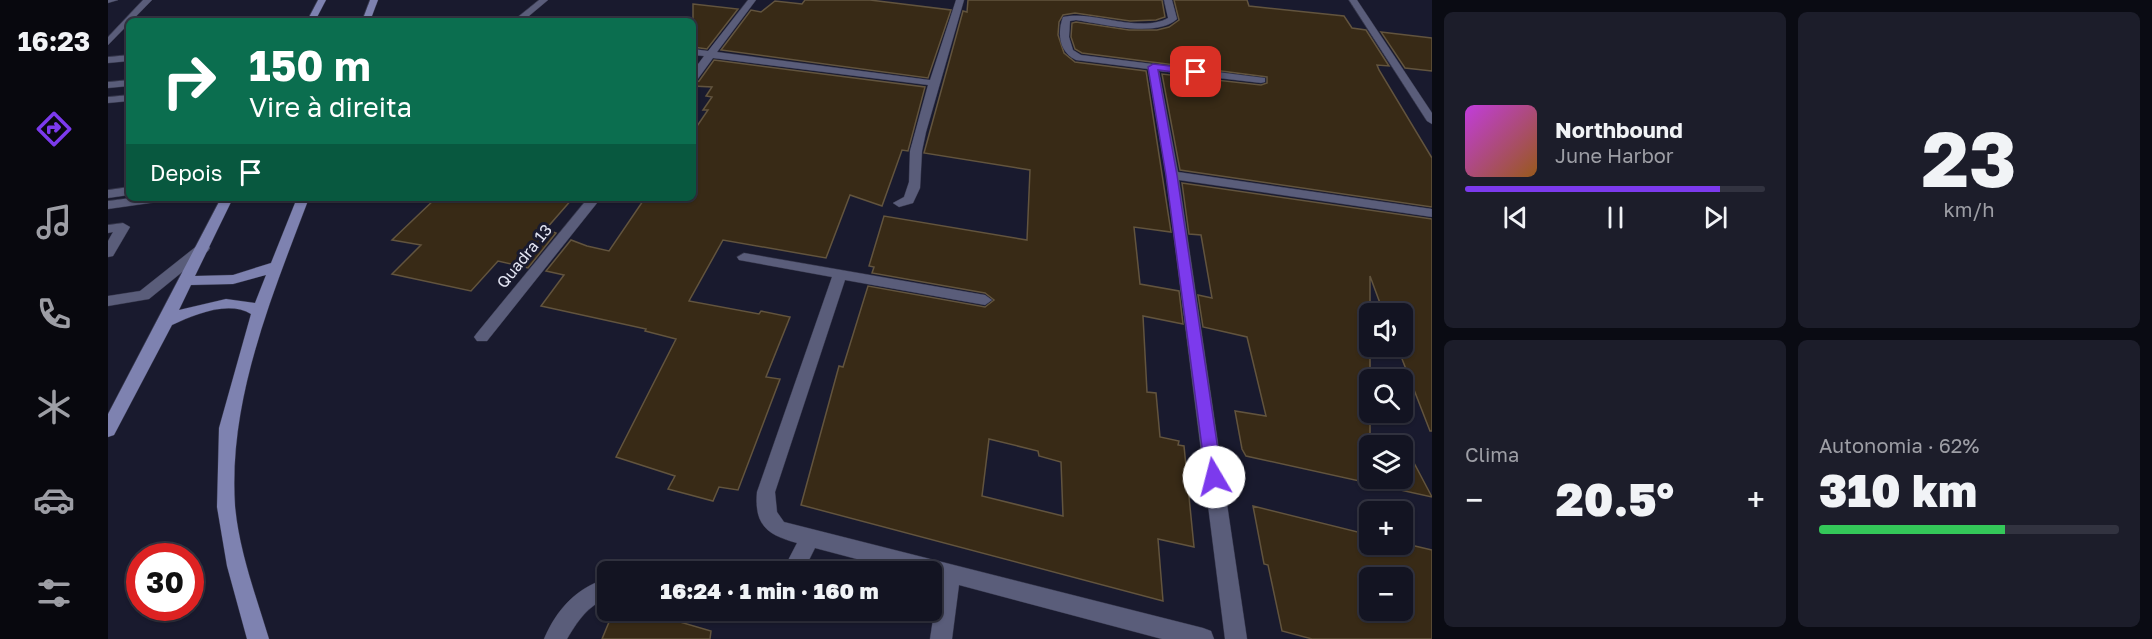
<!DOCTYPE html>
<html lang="pt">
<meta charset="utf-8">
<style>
body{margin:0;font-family:"Golos Text",sans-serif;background:#1c1d2a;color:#f1f3f6;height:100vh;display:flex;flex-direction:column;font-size:22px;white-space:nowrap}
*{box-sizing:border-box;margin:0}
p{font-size:20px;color:#9d9ea5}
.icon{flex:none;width:33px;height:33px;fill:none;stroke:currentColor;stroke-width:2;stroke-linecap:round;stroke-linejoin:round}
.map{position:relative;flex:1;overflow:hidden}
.details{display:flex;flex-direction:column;gap:12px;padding:12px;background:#0a0b13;width:720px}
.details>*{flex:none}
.banner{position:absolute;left:18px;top:18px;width:570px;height:183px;border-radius:9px;box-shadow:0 2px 4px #0004,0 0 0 2px #323340;background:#0b6e4f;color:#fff;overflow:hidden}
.fabs{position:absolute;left:1251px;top:303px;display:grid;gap:12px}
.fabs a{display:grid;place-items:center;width:54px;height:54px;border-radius:9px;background:#131422;box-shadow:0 2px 4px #0004,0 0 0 2px #323340;font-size:30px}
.speed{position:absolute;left:18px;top:543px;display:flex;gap:12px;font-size:30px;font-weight:700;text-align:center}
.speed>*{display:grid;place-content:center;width:78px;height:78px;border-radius:50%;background:#131422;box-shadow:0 2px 4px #0004,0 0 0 2px #323340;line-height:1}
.speed .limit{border:9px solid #d22;background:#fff;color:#111}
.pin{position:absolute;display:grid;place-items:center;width:51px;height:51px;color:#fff;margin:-26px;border-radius:12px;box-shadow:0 3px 9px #0006}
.me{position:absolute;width:66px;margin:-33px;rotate:352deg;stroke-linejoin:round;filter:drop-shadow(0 0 4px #0008)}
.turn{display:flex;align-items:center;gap:21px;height:126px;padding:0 24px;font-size:27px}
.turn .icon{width:78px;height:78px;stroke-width:2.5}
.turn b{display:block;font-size:42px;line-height:51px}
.then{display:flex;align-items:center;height:57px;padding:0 24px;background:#0003;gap:12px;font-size:22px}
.big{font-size:45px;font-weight:800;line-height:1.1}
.details .widget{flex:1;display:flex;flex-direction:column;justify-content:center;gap:9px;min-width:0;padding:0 21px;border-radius:9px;background:#1c1d2a}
.details .dial{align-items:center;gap:0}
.dial b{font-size:78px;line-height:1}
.song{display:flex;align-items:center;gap:18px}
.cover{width:72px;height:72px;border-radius:9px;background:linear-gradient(135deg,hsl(290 70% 55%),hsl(30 70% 35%))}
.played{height:6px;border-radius:3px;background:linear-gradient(90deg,#7c3aed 85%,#323340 85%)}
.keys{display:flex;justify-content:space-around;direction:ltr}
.heat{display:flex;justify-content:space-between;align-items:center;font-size:33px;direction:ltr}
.charge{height:9px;border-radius:4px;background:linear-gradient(90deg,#34c759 62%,#323340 0)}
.details .tiles{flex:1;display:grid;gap:12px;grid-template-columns:repeat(2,1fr)}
.trip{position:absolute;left:489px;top:561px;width:345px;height:60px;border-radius:9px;background:#131422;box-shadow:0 2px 4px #0004,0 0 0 2px #323340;font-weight:800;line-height:60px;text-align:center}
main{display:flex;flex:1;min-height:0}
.dock{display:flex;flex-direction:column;width:108px;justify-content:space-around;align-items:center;background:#08080e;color:#9d9ea5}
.dock .icon{width:42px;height:42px}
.dock .current{color:#7c3aed}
.dock b{font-size:27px;color:#f1f3f6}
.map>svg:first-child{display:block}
.building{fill:#382a16;stroke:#62543e;stroke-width:1.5;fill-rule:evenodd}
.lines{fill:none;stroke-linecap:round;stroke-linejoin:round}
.lane-casing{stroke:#35364a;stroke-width:1}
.street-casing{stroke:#35364a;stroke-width:1}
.secondary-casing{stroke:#35364a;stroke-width:1}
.lane{fill:#5a5d7a;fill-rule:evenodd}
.street{fill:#5a5d7a;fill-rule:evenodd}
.secondary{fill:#7e82b0;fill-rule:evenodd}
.route{fill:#7c3aed;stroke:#51269a;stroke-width:1.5}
.labels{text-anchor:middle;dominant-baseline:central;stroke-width:6;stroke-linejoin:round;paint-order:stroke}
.street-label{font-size:16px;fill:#e3e5f3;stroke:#191a2e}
</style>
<main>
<nav class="dock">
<b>16:23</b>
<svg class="icon current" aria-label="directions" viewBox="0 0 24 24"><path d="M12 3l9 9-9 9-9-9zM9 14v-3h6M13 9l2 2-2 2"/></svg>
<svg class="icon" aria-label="music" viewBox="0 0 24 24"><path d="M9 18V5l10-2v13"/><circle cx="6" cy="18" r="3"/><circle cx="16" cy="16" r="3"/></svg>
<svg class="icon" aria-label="phone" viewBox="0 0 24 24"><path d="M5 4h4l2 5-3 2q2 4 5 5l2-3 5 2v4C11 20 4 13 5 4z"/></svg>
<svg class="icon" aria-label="climate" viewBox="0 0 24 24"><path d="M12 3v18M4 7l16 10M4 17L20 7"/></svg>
<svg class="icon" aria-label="car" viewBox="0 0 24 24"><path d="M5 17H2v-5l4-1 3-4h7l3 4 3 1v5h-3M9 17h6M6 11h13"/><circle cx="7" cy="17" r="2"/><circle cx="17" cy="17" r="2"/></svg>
<svg class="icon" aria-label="filters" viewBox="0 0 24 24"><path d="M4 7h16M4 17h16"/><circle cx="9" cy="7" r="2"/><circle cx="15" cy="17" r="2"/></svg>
</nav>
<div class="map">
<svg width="1324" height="639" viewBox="0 0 1324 639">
<rect width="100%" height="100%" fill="#191a2e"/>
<g class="building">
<polygon points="697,0 762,0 843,10 820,78 613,50 643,10 653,12 667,1 694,4"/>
<path d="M860,0h194l3,17 -9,3 -26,1 -55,-8 -12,2 -4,7 -1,13 6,18 11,9 71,9 25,161 -37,-5 6,57 39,7 4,33 -40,-8 4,76 9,1 4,44 19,4 -1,4 6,1 10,101 -36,-8 5,62 -362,-96 38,-139 4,1 25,-81 117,21 9,-7 -9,-7 -113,-20 2,-6 -5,-1 15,-50 143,24 3,-70 -106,-17 39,-142 4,1zM881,439l49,12 1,5 22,6 2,54 -81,-20z"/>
<polygon points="1066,0 1139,0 1141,6 1236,16 1244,28 1258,30 1281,66 1269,65 1271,70 1324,158 1324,207 1072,170 1054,74 1153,85 1159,83 1159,77 974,53 967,49 963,37 964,23 968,22 1021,30 1049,30 1061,27 1071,20"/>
<polygon points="585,4 630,9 599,49 585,47"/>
<polygon points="1273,32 1324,38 1324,71 1297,68"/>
<polygon points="606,60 817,87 800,151 794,150 774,206 742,195 718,258 615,240 581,301 651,314 653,311 682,317 658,377 672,379 630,490 611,487 605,501 560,489 567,476 508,457 568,339 537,331 538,329 433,306 456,275 438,271 463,240 479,246 501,251 537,198 585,198 585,132 600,110 595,110 604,97 598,96 604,87 585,86 585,83 591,81"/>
<path d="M1074,183l250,36v212h-2l-33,-85h5v-32h-18l-14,-38v161l34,7 28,53 -186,-41 -4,-7 -7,-38 31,5 -19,-79 -44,-10 -5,-32 14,3 -11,-63 -12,-1zM1262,446h32v32h-32z"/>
<polygon points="328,198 465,198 438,229 448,233 420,268 390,261 363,291 284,274 313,245 284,240"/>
<path d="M1145,506l117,29v9h32v-1l30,7v89h-120l-30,-8 -14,-66 -4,-1zM1262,578h32v32h-32z"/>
<polygon points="506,610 531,610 603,631 602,639 494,639"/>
</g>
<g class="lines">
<defs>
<g id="lane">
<polygon points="21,80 21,86 0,88 0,82"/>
<polygon points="21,95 21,101 0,103 0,97"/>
<polygon points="21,187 21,195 0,198 0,190"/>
<polygon points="23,198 55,198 49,202 0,209 0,201"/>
<polygon points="15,223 22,227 5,256 0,257 0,241 5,232 0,233 0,225"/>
<polygon points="95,244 100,245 102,248 100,251 41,299 0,306 0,296 32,291 90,245"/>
</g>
<g id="street">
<polygon points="0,0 10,0 0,3"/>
<polygon points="35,0 44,0 0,45 0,37"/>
<polygon points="431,0 440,0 415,21 405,21"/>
<polygon points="640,0 648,0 609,52 822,80 848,0 856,0 818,132 814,151 812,188 805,203 791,207 785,203 796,197 801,182 802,151 820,85 605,58 589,80 585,81 585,71 596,56 585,55 585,49 600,51"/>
<path d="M1056,0h8l5,19c-20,19 -75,5 -101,1l-6,1 -1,16 4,13 8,5 184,23v4l-4,1 -102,-12 19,101 254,37v8l-253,-37 68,459h-22l-59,-464 -18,-106 -72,-9c-17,-8 -19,-27 -13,-43 31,-7 76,17 105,1z"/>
<polygon points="1241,0 1249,0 1324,113 1324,124 1319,121"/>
<polygon points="21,55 21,61 0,63 0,57"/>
<polygon points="480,198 493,198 379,341 369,341 366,337 369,333"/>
<path d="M636,253l241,42 7,5 -7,5 -140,-25 -70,212 2,20 7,10 419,106 8,3 3,8h-52l-203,-54 -7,54h-22l9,-59 -7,-2v-6h-26l-91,-24 -12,24h-21l15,-29c-29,-8 -43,-17 -40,-51l75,-215 -93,-17 -2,-3z"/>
<path d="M500,578v20c-20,7 -31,24 -41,41h-23c13,-30 32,-51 64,-61z"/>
</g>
<g id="secondary">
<polygon points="210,0 218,0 207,21 199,21"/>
<polygon points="262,0 270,0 262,21 254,21"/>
<path d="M113,198h12l-38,78 38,-1 38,-12 26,-65h12c-37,98 -81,201 -74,308 4,45 21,90 34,133h-22l-20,-73 -10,-59 2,-79 32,-114c-23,-14 -57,1 -79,11l-58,110 -6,2v-23zM158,275l-11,28 -29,-4 -47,11 12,-25 42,-1z"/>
</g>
</defs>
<use href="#lane" class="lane-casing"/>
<use href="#street" class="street-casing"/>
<use href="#secondary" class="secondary-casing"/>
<use href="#lane" class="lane"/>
<use href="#street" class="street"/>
<use href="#secondary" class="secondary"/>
</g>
<polygon class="route" points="1045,64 1088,69 1093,72 1088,75 1050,70 1069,175 1114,477 1112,482 1106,484 1100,482 1098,477 1058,175 1040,67"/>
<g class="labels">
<g class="street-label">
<text transform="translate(416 256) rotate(-51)">Quadra 13</text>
</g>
</g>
</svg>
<div class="fabs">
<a><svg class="icon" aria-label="sound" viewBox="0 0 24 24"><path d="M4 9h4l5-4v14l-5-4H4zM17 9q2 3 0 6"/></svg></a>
<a><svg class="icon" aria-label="search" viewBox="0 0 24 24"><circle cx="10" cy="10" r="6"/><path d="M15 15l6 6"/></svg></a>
<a><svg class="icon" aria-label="layers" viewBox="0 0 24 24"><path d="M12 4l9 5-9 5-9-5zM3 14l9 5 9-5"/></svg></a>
<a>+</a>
<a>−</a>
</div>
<div class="speed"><div class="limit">30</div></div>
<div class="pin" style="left:1088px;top:72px;background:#d93025"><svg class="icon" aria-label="arrive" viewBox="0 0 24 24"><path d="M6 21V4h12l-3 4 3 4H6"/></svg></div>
<svg class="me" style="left:1106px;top:477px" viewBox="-20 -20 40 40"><circle r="19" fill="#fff"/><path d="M0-13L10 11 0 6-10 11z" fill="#7c3aed"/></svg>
<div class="trip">16:24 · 1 min · 160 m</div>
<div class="banner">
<div class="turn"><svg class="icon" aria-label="right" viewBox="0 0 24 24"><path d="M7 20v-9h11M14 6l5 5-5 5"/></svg><div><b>150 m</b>Vire à direita</div></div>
<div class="then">Depois<svg class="icon" aria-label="arrive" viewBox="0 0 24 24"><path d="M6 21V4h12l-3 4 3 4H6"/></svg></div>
</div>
</div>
<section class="details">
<div class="tiles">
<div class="widget">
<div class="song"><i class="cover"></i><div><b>Northbound</b><p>June Harbor</p></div></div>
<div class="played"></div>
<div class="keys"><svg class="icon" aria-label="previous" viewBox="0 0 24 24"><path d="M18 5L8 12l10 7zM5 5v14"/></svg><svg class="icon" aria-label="pause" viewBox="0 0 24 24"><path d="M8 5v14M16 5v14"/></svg><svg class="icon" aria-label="next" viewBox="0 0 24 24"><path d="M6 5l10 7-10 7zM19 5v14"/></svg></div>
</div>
<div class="widget dial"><b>23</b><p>km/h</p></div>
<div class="widget"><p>Clima</p>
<div class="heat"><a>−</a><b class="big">20.5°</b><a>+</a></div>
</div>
<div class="widget"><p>Autonomia · 62%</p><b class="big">310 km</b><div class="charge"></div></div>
</div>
</section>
</main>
